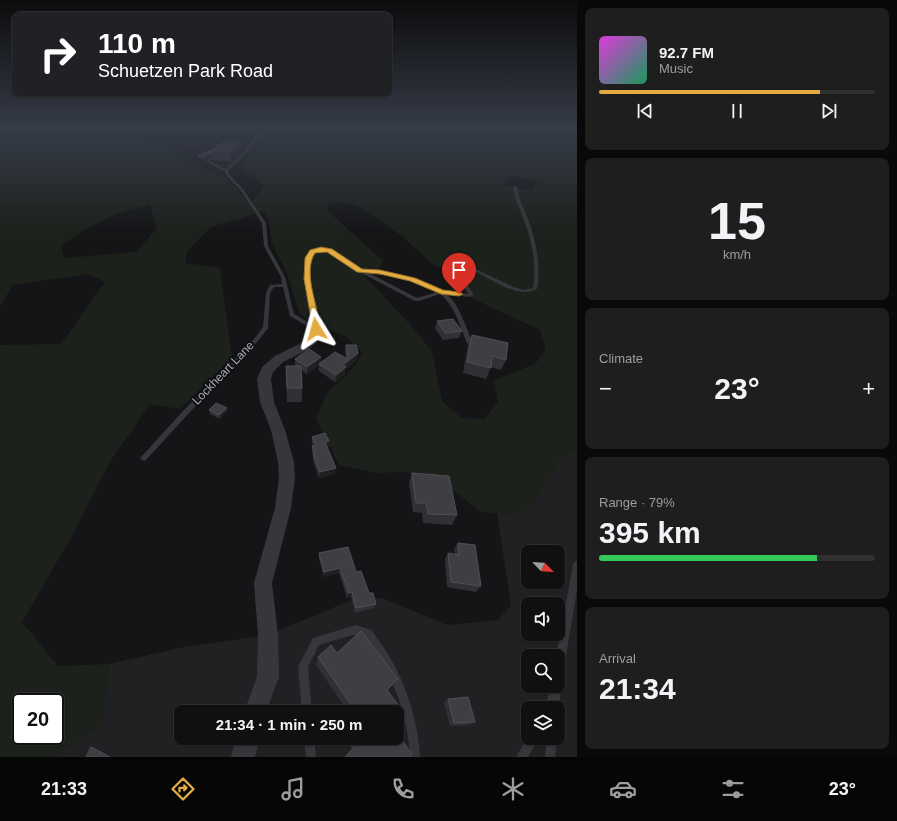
<!DOCTYPE html>
<meta charset="utf-8">
<style>
body{margin:0;font-family:Arial,sans-serif;background:#1e1e1f;color:#f1f3f6;height:100vh;display:flex;flex-direction:column;font-size:15px;white-space:nowrap}
*{box-sizing:border-box;margin:0}
p{font-size:13px;color:#9c9d9f}
.icon{flex:none;width:22px;height:22px;fill:none;stroke:currentColor;stroke-width:2;stroke-linecap:round;stroke-linejoin:round}
.map{position:relative;flex:1;overflow:hidden}
.details{display:flex;flex-direction:column;gap:8px;padding:8px;background:#090909;width:320px}
.details>*{flex:none}
.top-card{position:absolute;left:12px;top:12px;width:380px;height:84px;border-radius:8px;box-shadow:0 1px 3px #0004,0 0 0 1px #303031;background:#202124;color:#fff;overflow:hidden}
.needle{width:26px;rotate:115deg}
.controls{position:absolute;left:521px;top:545px;display:grid;gap:8px}
.controls a{display:grid;place-items:center;width:44px;height:44px;border-radius:8px;background:#101011;box-shadow:0 1px 3px #0004,0 0 0 1px #303031;font-size:20px}
.speed{position:absolute;left:12px;top:693px;display:flex;gap:8px;font-size:20px;font-weight:700;text-align:center}
.speed>*{display:grid;place-content:center;width:52px;height:52px;border-radius:50%;background:#101011;box-shadow:0 1px 3px #0004,0 0 0 1px #303031;line-height:1}
.speed .limit{border:2px solid #111;border-radius:6px;background:#fff;color:#111}
.pin{position:absolute;display:grid;place-items:center;width:34px;height:34px;color:#fff;margin:-41px -17px;border-radius:50% 50% 50% 0;rotate:-45deg;box-shadow:0 0 4px #0007}
.pin .icon{rotate:45deg}
.me{position:absolute;width:44px;margin:-22px;rotate:352deg;stroke-linejoin:round;filter:drop-shadow(0 0 3px #0008)}
.turn{display:flex;align-items:center;gap:14px;height:84px;padding:0 20px;font-size:18px}
.turn .icon{width:52px;height:52px;stroke-width:2.5}
.turn b{display:block;font-size:28px;line-height:34px}
.big{font-size:30px;font-weight:700;line-height:1.1}
.details .tile{flex:1;display:flex;flex-direction:column;justify-content:center;gap:6px;min-width:0;padding:0 14px;border-radius:8px;background:#1e1e1f}
.details .dial{align-items:center;gap:0}
.dial b{font-size:52px;line-height:1}
.song{display:flex;align-items:center;gap:12px}
.cover{width:48px;height:48px;border-radius:6px;background:linear-gradient(135deg,hsl(300 70% 55%),hsl(150 70% 35%))}
.played{height:4px;border-radius:2px;background:linear-gradient(90deg,#e4ac40 80%,#303031 80%)}
.keys{display:flex;justify-content:space-around;direction:ltr}
.heat{display:flex;justify-content:space-between;align-items:center;font-size:22px;direction:ltr}
.charge{height:6px;border-radius:3px;background:linear-gradient(90deg,#34c759 79%,#303031 0)}
.trip{position:absolute;left:174px;top:705px;width:230px;height:40px;border-radius:8px;background:#101011;box-shadow:0 1px 3px #0004,0 0 0 1px #303031;font-weight:700;line-height:40px;text-align:center}
.tab-bar{display:flex;height:64px;justify-content:space-around;align-items:center;background:#060607;color:#9c9d9f}
.tab-bar .icon{width:28px;height:28px}
.tab-bar .active{color:#e4ac40}
.tab-bar b{font-size:18px;color:#f1f3f6}
main{display:flex;flex:1;min-height:0}
.map>svg:first-child{display:block}
.built{fill:#212124;fill-rule:evenodd}
.green{fill:#1c211c;fill-rule:evenodd}
.lines{fill:none;stroke-linecap:round;stroke-linejoin:round}
.service{fill:#36373b;fill-rule:evenodd}
.minor{fill:#36373b;fill-rule:evenodd}
.wall{fill:#313135}
.shaded-wall{fill:#202023}
.building{fill:#3e3e43;stroke:#4e5055}
.route{fill:#e4ac40;stroke:#94702a}
.labels{text-anchor:middle;dominant-baseline:central;stroke-width:4;stroke-linejoin:round;paint-order:stroke}
.street-label{font-size:12px;fill:#a8acb6;stroke:#101012}
</style>
<main>
<div class="map">
<svg width="577" height="757" viewBox="0 0 577 757">
<rect width="100%" height="100%" fill="#151517"/>
<path class="built" d="M577,447v310h-526l51,-33 7,-60 76,-17 83,-12 88,-37h26l65,27 51,-5 13,-15 -14,-92 13,1 22,-8 25,-43zM528,552h30v30h-30zM528,604h30v30h-30zM528,656h30v30h-30zM528,708h30v30h-30zM181,712h216v26h-216z"/>
<path class="green" d="M0,127h107l-1,3 50,11 23,10 10,9 29,15 5,-1 27,30 14,-18c-6,-7 -14,-10 -22,-17 0,-13 13,-20 18,-32l16,-8 35,-2h266v320l-20,17 -25,42 -22,8 -29,-2 -33,-26 -41,-14 -31,1 -37,-8 -23,-47 12,-26 28,-27 6,-13 -15,-15 -40,-17 -8,-8 -12,-39 -15,-29 -3,-23 -5,-10 -53,16 -25,26v10l34,5 12,90 -52,51 -30,-5 -40,58 -38,74 -50,86 36,44 51,-2 -6,60 -52,33h-51v-412l61,-1 44,-62 -17,-8 -75,11 -13,21zM509,176l28,5 -4,10 -29,-6zM337,202l11,1 14,5 38,27 34,30 12,4 25,29 69,32 6,19 -11,15 -41,16 4,21 -13,18 -23,-1 -20,-17 -10,-49 -15,-20 -57,-61 19,-2 4,-8 -56,-51 1,-6zM150,205l7,23 -21,24 -72,6 -3,-12 25,-17 38,-18zM21,702h34v34h-34z"/>
<g class="lines">
<g class="service">
<path d="M276,127h19l-19,2 -13,5 -5,3 -10,15 -20,19 1,3 14,15 23,34 2,23 17,31 9,37 19,11c-2,-25 -15,-50 -3,-74 4,-1 8,-3 12,-3 16,0 26,17 40,22 6,1 15,1 21,2 20,3 41,7 59,18h2l25,4 -10,-14 -11,-12 2,-4h2l17,2 45,21 9,3 10,-2c4,-22 -1,-47 -9,-68 -4,-11 -9,-21 -11,-33l2,-1 2,1c1,12 7,21 11,32 8,21 13,47 9,70 -21,12 -51,-15 -71,-21 -4,-1 -9,-1 -13,-1l-1,1 11,10 11,17 -6,2 -23,-4c15,11 20,33 28,50l-3,2 -3,-2c-7,-17 -12,-37 -27,-49l-21,7h-4l-67,-35 -20,-15 -7,-1 -7,3c-11,25 3,51 5,76l-1,1h-4l-24,-14 -7,-29h-9l-4,6 -2,35 -10,13 -69,72 -43,47 -2,1 -2,-1 -2,-2 2,-2 43,-47 69,-70 9,-12 3,-34 4,-8 12,-1 -1,-7 -17,-31 -2,-23 -21,-32 -15,-16 -1,-3 -19,-11 12,-9h2v2l-10,7 16,8 20,-19 10,-15 5,-3zM369,273c24,3 47,7 68,19l-20,6z"/>
<polygon points="577,561 577,590 563,674 561,677 558,679 558,656 556,656 573,565 574,562"/>
<path d="M356,625c4,2 11,3 15,5 4,3 7,11 11,15 22,32 36,73 38,112h-10c-2,-38 -14,-75 -36,-106 -4,-7 -8,-14 -17,-16 -5,-1 -31,8 -38,10l-11,22 4,45h-10l-4,-45 15,-29z"/>
<path d="M558,682h2l1,4 -2,22 -1,3v-3h-14c2,-7 6,-15 7,-22h7z"/>
<polygon points="528,737 539,738 528,757 516,757"/>
<polygon points="304,738 314,738 316,757 306,757"/>
<polygon points="547,738 557,738 555,757 545,757"/>
</g>
<g class="minor">
<polygon points="316,325 320,326 322,329 318,341 309,349 283,362 273,372 271,379 274,402 285,430 294,462 295,478 291,508 272,583 278,635 279,677 266,712 244,712 257,677 258,635 254,583 275,508 279,478 278,462 271,430 260,402 257,379 262,367 275,356 301,343 308,337 312,326"/>
<polygon points="236,738 260,738 255,757 231,757"/>
</g>
</g>
<g class="wall">
<polygon points="212,150 242,152 231,162 213,160 212,155 206,159 198,158 198,155"/>
<polygon points="437,321 462,331 459,338 443,340 435,328"/>
<polygon points="472,335 506,360 501,370 491,367 486,379 463,373 468,345"/>
<polygon points="346,345 357,360 345,369 345,374 335,382 319,371 319,365 307,374 301,370 302,388 302,402 287,402 286,366 295,366 295,359 321,363 346,358 345,352"/>
<polygon points="227,408 227,411 220,419 210,414 209,410"/>
<polygon points="312,437 329,441 329,447 327,447 335,474 319,478 313,460 313,455 312,452 312,446 313,446 312,443"/>
<polygon points="412,473 457,515 452,525 423,523 422,513 413,512 409,483"/>
<polygon points="458,543 481,586 476,592 447,587 445,559 448,553 455,554 454,549"/>
<polygon points="319,553 356,572 369,593 376,604 374,608 355,613 351,597 347,598 339,573 324,577 319,559"/>
<polygon points="337,653 398,679 392,687 347,710 316,665 318,657"/>
<polygon points="448,699 475,722 470,725 450,726 444,703"/>
<polygon points="344,738 397,738 352,749"/>
</g>
<g class="shaded-wall">
<polygon points="241,142 242,152 231,162 230,151"/>
<polygon points="212,152 212,155 206,159 206,156"/>
<polygon points="358,353 357,360 345,369 345,374 335,382 336,375 343,365"/>
<polygon points="321,357 321,363 307,374 307,367"/>
<polygon points="227,408 227,411 220,419 219,415"/>
<polygon points="329,441 329,447 325,448 325,442"/>
<polygon points="336,468 335,474 319,478 320,472"/>
<polygon points="340,568 339,573 324,577 324,572"/>
<polygon points="352,592 351,597 347,598 349,593"/>
<polygon points="398,679 392,687 382,697 387,690"/>
</g>
<g class="building">
<polygon points="230,141 241,142 230,151 212,150 222,143"/>
<polygon points="212,150 212,152 206,156 198,155"/>
<polygon points="453,319 462,331 445,333 437,321"/>
<polygon points="472,335 508,343 506,360 492,356 491,368 467,362"/>
<polygon points="346,345 356,345 358,353 343,365 346,367 336,375 319,364 335,352 348,359"/>
<polygon points="309,349 321,357 307,367 295,359"/>
<polygon points="286,366 301,366 302,388 287,388"/>
<polygon points="216,403 227,408 219,415 209,410"/>
<polygon points="325,433 329,441 325,442 336,468 320,472 313,454 315,454 312,446 316,445 312,437"/>
<polygon points="412,473 449,476 457,515 428,514 426,503 416,503"/>
<polygon points="458,543 475,545 481,586 451,582 448,553 459,555"/>
<polygon points="348,547 356,572 361,571 369,593 373,593 376,604 356,608 352,592 349,593 340,568 324,572 319,553"/>
<polygon points="361,631 398,679 387,690 405,714 397,723 397,712 345,712 352,706 318,657 331,645 337,653"/>
<polygon points="468,697 475,722 454,723 448,699"/>
<polygon points="397,733 412,754 410,757 345,757 356,745 351,738 397,738"/>
<polygon points="91,747 110,757 86,757"/>
</g>
<linearGradient id="sky" x2="0" y2="1"><stop stop-color="#0c0c0d"/><stop offset="0.55" stop-color="#353b47"/><stop offset="1" stop-color="#353b47" stop-opacity="0"/></linearGradient>
<rect width="577" height="233" fill="url(#sky)"/>
<path class="route" d="M321,247l11,2 30,20 18,1 35,8 28,12 16,2 4,2 -4,2 -18,-2 -31,-13 -30,-7 -23,-2 -30,-20 -12,1c-13,20 4,54 5,76l-4,2 -3,-1 -9,-51 1,-21 5,-8z"/>
<g class="labels">
<g class="street-label">
<text transform="translate(223 373) rotate(-46)">Lockheart Lane</text>
</g>
</g>
</svg>
<div class="controls">
<a><svg class="needle" viewBox="-14 -14 28 28"><path d="M0-13l5 13h-10z" fill="#e53935"/><path d="M0 13l5-13h-10z" fill="#9c9d9f"/></svg></a>
<a><svg class="icon" aria-label="sound" viewBox="0 0 24 24"><path d="M4 9h4l5-4v14l-5-4H4zM17 9q2 3 0 6"/></svg></a>
<a><svg class="icon" aria-label="search" viewBox="0 0 24 24"><circle cx="10" cy="10" r="6"/><path d="M15 15l6 6"/></svg></a>
<a><svg class="icon" aria-label="layers" viewBox="0 0 24 24"><path d="M12 4l9 5-9 5-9-5zM3 14l9 5 9-5"/></svg></a>
</div>
<div class="speed"><div class="limit">20</div></div>
<div class="pin" style="left:459px;top:294px;background:#d93025"><svg class="icon" aria-label="arrive" viewBox="0 0 24 24"><path d="M6 21V4h12l-3 4 3 4H6"/></svg></div>
<svg class="me" style="left:316px;top:329px" viewBox="-20 -20 40 40"><path d="M0-17L14 15 0 8-14 15z" fill="#e4ac40" stroke="#fff" stroke-width="4"/></svg>
<div class="trip">21:34 · 1 min · 250 m</div>
<div class="top-card">
<div class="turn"><svg class="icon" aria-label="right" viewBox="0 0 24 24"><path d="M7 20v-9h11M14 6l5 5-5 5"/></svg><div><b>110 m</b>Schuetzen Park Road</div></div>
</div>
</div>
<section class="details">
<div class="tile">
<div class="song"><i class="cover"></i><div><b>92.7 FM</b><p>Music</p></div></div>
<div class="played"></div>
<div class="keys"><svg class="icon" aria-label="previous" viewBox="0 0 24 24"><path d="M18 5L8 12l10 7zM5 5v14"/></svg><svg class="icon" aria-label="pause" viewBox="0 0 24 24"><path d="M8 5v14M16 5v14"/></svg><svg class="icon" aria-label="next" viewBox="0 0 24 24"><path d="M6 5l10 7-10 7zM19 5v14"/></svg></div>
</div>
<div class="tile dial"><b>15</b><p>km/h</p></div>
<div class="tile"><p>Climate</p>
<div class="heat"><a>−</a><b class="big">23°</b><a>+</a></div>
</div>
<div class="tile"><p>Range · 79%</p><b class="big">395 km</b><div class="charge"></div></div>
<div class="tile"><p>Arrival</p><b class="big">21:34</b></div>
</section>
</main>
<nav class="tab-bar">
<b>21:33</b>
<svg class="icon active" aria-label="directions" viewBox="0 0 24 24"><path d="M12 3l9 9-9 9-9-9zM9 14v-3h6M13 9l2 2-2 2"/></svg>
<svg class="icon" aria-label="music" viewBox="0 0 24 24"><path d="M9 18V5l10-2v13"/><circle cx="6" cy="18" r="3"/><circle cx="16" cy="16" r="3"/></svg>
<svg class="icon" aria-label="phone" viewBox="0 0 24 24"><path d="M5 4h4l2 5-3 2q2 4 5 5l2-3 5 2v4C11 20 4 13 5 4z"/></svg>
<svg class="icon" aria-label="climate" viewBox="0 0 24 24"><path d="M12 3v18M4 7l16 10M4 17L20 7"/></svg>
<svg class="icon" aria-label="car" viewBox="0 0 24 24"><path d="M5 17H2v-5l4-1 3-4h7l3 4 3 1v5h-3M9 17h6M6 11h13"/><circle cx="7" cy="17" r="2"/><circle cx="17" cy="17" r="2"/></svg>
<svg class="icon" aria-label="filters" viewBox="0 0 24 24"><path d="M4 7h16M4 17h16"/><circle cx="9" cy="7" r="2"/><circle cx="15" cy="17" r="2"/></svg>
<b>23°</b>
</nav>
